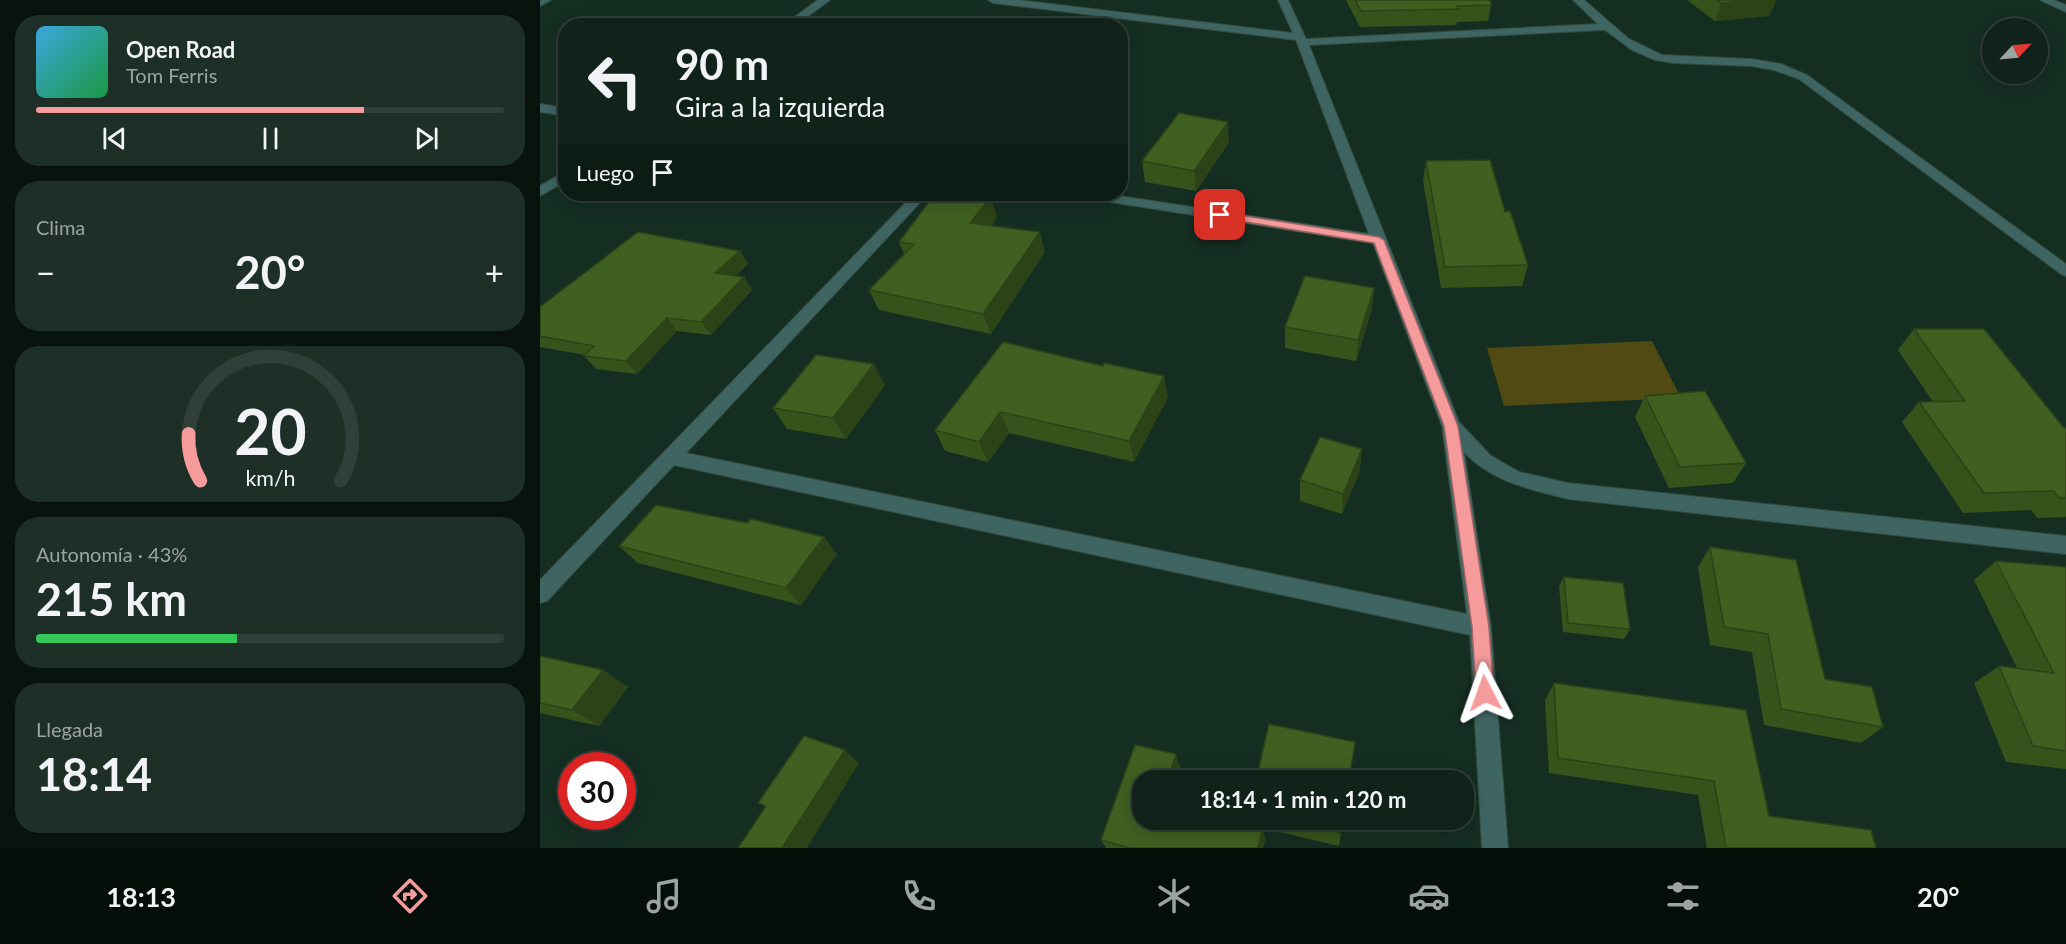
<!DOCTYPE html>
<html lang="es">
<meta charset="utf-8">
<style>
body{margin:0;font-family:Lato,sans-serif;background:#1e2f27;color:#f1f3f6;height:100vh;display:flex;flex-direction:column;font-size:22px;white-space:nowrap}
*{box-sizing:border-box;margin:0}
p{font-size:20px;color:#9ca4a2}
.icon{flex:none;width:33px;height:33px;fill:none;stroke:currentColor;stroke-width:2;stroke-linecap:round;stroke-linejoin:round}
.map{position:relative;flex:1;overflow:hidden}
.panel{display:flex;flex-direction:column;gap:15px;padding:15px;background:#09130e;width:540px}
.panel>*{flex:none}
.top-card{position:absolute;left:18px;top:18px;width:570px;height:183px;border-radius:24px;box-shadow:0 3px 15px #0003,0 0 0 2px #303f39;background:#10221a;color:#f1f3f6;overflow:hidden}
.needle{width:39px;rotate:64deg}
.tools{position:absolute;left:1442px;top:18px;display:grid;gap:12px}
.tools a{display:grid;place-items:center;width:66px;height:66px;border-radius:50%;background:#10221a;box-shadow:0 3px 15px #0003,0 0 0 2px #303f39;font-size:30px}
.speed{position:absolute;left:18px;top:752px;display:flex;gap:12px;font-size:30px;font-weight:700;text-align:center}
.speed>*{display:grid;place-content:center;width:78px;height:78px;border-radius:50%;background:#10221a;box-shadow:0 3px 15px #0003,0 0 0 2px #303f39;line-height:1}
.speed .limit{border:9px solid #d22;background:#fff;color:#111}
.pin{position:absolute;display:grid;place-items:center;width:51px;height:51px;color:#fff;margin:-26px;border-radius:12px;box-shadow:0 3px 9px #0006}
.me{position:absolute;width:66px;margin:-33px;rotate:356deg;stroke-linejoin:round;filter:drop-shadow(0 0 4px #0008)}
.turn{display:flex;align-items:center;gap:21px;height:126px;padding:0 18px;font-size:27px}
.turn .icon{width:78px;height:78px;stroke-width:2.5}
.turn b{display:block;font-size:42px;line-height:51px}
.then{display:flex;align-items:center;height:57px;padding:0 18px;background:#0003;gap:12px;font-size:22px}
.big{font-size:45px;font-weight:700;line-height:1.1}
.panel .widget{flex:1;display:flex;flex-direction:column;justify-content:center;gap:9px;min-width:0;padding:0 21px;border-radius:24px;background:#1e2f27}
.panel .dial{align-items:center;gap:0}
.dial svg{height:156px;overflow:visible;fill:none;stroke:#303f39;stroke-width:7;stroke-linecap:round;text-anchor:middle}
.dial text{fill:#f1f3f6;stroke:none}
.song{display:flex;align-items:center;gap:18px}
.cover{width:72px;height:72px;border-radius:9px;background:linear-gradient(135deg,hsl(200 70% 55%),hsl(140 70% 35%))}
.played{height:6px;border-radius:3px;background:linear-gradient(90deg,#f59b9c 70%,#303f39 70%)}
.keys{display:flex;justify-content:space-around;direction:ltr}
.heat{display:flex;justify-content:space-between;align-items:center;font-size:33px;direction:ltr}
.charge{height:9px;border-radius:4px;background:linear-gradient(90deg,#34c759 43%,#303f39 0)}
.trip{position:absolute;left:592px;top:770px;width:342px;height:60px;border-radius:24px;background:#10221a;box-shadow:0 3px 15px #0003,0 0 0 2px #303f39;font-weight:700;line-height:60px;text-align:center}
.tabs{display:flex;height:96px;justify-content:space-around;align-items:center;background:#060e0a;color:#9ca4a2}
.tabs .icon{width:42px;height:42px}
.tabs .selected{color:#f59b9c}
.tabs b{font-size:27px;color:#f1f3f6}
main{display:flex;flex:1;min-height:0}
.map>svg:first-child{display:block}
.green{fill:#514b13}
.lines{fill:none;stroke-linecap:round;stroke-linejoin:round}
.minor-casing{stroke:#334a3f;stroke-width:2}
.minor{fill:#3e6562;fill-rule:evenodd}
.wall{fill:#36531c}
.shaded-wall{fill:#2c4317}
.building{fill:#3f6021;stroke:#2c4317;stroke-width:1.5}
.route{fill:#f59b9c;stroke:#9f6565;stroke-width:1.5}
</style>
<main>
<section class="panel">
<div class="widget">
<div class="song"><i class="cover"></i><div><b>Open Road</b><p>Tom Ferris</p></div></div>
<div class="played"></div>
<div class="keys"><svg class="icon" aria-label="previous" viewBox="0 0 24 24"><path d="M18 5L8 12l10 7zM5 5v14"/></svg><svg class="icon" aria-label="pause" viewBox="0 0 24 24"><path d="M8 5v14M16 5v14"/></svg><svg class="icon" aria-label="next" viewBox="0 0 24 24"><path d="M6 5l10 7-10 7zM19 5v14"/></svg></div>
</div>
<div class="widget"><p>Clima</p>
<div class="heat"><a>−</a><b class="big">20°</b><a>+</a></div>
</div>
<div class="widget dial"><svg viewBox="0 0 100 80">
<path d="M14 69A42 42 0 1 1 86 69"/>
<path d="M14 69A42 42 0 0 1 8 45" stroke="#f59b9c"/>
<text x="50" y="56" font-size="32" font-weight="700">20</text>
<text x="50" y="72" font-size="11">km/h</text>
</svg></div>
<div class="widget"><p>Autonomía · 43%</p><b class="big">215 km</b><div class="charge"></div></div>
<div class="widget"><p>Llegada</p><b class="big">18:14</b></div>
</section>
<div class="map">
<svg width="1526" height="848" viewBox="0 0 1526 848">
<rect width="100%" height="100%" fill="#152e22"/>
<polygon class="green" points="1112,341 1141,398 964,406 947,348"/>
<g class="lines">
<defs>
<g id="minor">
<polygon points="0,0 11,0 0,6"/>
<polygon points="278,0 290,0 255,26 242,26"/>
<path d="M448,0h30l275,33 -15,-33h10l18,39 292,-15 -25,-24h11l45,39 33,16 89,4 30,5 26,11 259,189v12l-5,-2 -262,-195 -25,-9 -23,-4 -78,-3 -18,-3 -23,-10 -27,-20 -296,15 150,377 31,33 29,17 49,11 498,53v18l-498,-55c-39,-10 -76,-17 -104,-47l27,175 17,221h-26l-12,-213 -796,-170 -127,136 -7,2v-23l374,-386h14l-242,259 781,161 -25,-188 -69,-183 -289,-45 -7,-4h30l262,40 -73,-194 -303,-37z"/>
<polygon points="1500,0 1514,0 1526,5 1526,12"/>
<polygon points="0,104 26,108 26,116 0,112"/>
<polygon points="26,171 26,181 0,196 0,186"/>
</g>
</defs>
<use href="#minor" class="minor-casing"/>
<use href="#minor" class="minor"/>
</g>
<g class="wall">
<polygon points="806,0 950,0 951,5 948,21 917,22 916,25 820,27"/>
<polygon points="1147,0 1236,0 1229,16 1175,21"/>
<polygon points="689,142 656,191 605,182 602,161"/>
<polygon points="886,161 988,265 982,286 901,288 883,181"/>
<polygon points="457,217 451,226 505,252 451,334 339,310 329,290 364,254 359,242"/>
<polygon points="200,251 208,264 195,276 204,277 212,290 171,335 137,331 97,374 56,369 44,356 45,355 0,347 0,307"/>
<polygon points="832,309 816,361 745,348 745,327"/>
<polygon points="1374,329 1524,428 1526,428 1526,517 1497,518 1491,510 1423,513 1362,422 1379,402 1393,402 1358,350"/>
<polygon points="463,342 628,397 594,462 469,433 448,462 405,451 395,430"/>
<polygon points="345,385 306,439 247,429 233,408"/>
<polygon points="1105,396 1206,463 1193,483 1129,488 1095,417"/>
<polygon points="820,470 802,514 760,501 760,480"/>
<polygon points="79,546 297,554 261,605 98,563"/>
<polygon points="1170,547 1285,679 1343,727 1321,743 1224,725 1212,652 1170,645 1158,567"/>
<polygon points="1456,561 1526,567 1526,769 1466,762 1434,683 1459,666 1477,668 1434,580"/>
<polygon points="1024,577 1090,629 1084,639 1023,632 1019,586"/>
<polygon points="0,656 63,670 88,687 59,726 0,713"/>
<polygon points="1014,683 1206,710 1229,816 1336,848 1167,848 1158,795 1009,773 1005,700"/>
<polygon points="641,770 603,819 710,824 709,819 803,819 799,846 723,828 725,840 723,848 566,848 561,840"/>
</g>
<g class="shaded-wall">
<polygon points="1209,0 1236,0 1229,16 1175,21 1181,3"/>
<polygon points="688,122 689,142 656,191 654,171"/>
<polygon points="451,197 457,217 438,243 430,223"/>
<polygon points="500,232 505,252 451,334 443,314"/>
<polygon points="200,251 208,264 183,286 175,273"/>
<polygon points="204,277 212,290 171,335 161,322"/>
<polygon points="834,288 832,309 816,361 818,340"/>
<polygon points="127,318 137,331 97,374 86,361"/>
<polygon points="334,364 345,385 306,439 293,418"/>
<polygon points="624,376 628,397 594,462 589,441"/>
<polygon points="460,412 469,433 448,462 439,442"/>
<polygon points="822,449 820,470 802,514 803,494"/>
<polygon points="284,537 297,554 261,605 246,588"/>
<polygon points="63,670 88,687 59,726 32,710"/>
<polygon points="305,750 319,763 267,848 242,848"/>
<polygon points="636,754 641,770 637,780 628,780"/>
<polygon points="723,827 725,840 723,848 718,848"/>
</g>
<g class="building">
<polygon points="815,0 950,0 951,5 917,6 919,9 821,11"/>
<polygon points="1178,0 1209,0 1181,3"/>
<polygon points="639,113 688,122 654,171 602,161"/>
<polygon points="950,160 965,212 970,211 988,265 905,267 886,161"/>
<polygon points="404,194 421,194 451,197 430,223 500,232 443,314 329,290 374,244 359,242 392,198 400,198"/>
<polygon points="98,232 200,251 175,273 204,277 161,322 127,318 86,361 44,356 54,346 0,336 0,307"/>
<polygon points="765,276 834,288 818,340 745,327"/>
<polygon points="1374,329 1444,329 1524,428 1526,428 1526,498 1520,498 1513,491 1444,493 1379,402 1425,401"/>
<polygon points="463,342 563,366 564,363 624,376 589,441 460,412 439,442 395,430"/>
<polygon points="276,355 334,364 293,418 233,408"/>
<polygon points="1165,391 1206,463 1140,467 1105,396"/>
<polygon points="780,437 822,449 803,494 760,480"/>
<polygon points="116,505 207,523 211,519 284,537 246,588 79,546"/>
<polygon points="1170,547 1256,560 1285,679 1332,687 1343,727 1241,709 1228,634 1184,627"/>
<polygon points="1456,561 1526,567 1526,751 1493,746 1459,666 1514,673"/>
<polygon points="1024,577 1083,583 1090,629 1028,623"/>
<polygon points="0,656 63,670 32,710 0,703"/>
<polygon points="1014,683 1206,710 1229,816 1331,830 1336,848 1186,848 1174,781 1018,758"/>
<polygon points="729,724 815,742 809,780 716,780"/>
<polygon points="264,736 305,750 242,848 198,848 226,806 218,803"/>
<polygon points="595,745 636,754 628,780 603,780 603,819 690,819 723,827 718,848 590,848 561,840"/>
<polygon points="739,819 802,819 800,833"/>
</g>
<polygon class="route" points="680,212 839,237 844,240 918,426 949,627 954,693 951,699 945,701 939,699 936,693 932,627 904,426 834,243 676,217 675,215"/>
</svg>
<div class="tools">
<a><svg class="needle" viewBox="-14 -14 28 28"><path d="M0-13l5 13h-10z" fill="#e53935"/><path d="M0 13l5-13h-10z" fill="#9ca4a2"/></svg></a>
</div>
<div class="speed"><div class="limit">30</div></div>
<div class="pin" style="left:680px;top:215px;background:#d93025"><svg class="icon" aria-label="arrive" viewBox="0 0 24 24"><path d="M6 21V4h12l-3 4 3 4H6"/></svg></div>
<svg class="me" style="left:945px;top:693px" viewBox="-20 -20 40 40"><path d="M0-17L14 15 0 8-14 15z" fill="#f59b9c" stroke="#fff" stroke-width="4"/></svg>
<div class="trip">18:14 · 1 min · 120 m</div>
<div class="top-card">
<div class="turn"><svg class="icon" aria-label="left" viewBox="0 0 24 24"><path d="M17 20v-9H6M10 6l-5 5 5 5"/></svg><div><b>90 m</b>Gira a la izquierda</div></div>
<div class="then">Luego<svg class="icon" aria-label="arrive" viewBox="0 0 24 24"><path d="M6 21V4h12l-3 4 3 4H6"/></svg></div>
</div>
</div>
</main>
<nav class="tabs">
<b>18:13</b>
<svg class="icon selected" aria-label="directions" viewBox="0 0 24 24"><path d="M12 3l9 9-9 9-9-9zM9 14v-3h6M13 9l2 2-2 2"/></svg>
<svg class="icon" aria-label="music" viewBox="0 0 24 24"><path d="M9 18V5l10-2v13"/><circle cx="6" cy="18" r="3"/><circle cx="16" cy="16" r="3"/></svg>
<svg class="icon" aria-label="phone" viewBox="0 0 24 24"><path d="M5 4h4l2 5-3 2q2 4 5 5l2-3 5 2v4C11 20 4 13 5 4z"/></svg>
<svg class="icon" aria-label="climate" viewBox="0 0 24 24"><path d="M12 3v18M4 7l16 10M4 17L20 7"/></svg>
<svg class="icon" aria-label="car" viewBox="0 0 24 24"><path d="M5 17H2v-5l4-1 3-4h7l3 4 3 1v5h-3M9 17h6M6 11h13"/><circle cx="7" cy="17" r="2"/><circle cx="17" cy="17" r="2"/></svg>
<svg class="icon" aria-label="filters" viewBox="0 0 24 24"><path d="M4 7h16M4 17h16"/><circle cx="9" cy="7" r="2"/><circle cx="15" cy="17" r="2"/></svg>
<b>20°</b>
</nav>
